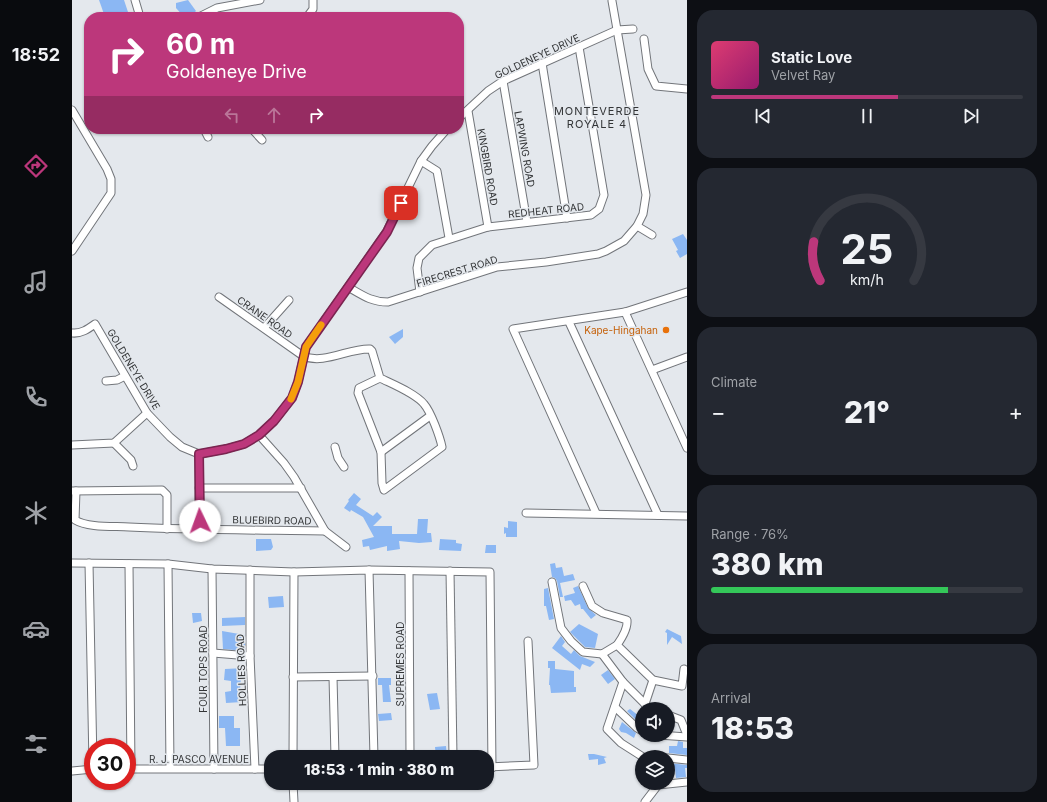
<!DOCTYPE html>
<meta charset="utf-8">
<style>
body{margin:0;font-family:Inter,sans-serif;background:#242831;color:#f1f3f6;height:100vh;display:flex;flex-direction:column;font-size:15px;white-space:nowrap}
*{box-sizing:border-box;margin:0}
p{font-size:13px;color:#9ea1a6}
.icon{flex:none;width:22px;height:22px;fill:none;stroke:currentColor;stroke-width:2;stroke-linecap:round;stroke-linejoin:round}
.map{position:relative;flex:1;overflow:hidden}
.panel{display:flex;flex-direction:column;gap:10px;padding:10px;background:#0d0f14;width:360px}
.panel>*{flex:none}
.top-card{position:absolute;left:12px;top:12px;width:380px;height:122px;border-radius:16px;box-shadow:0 1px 3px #0004;background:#bc377b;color:#fff;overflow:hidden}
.fabs{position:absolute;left:563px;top:702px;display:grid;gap:8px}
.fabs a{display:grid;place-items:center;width:40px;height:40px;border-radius:50%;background:#171b24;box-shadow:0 1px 3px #0004;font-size:20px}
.speed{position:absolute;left:12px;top:738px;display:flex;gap:8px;font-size:20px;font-weight:700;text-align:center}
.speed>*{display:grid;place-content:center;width:52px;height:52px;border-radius:50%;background:#171b24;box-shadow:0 1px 3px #0004;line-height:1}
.speed .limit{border:6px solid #d22;background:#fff;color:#111}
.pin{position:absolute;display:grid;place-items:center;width:34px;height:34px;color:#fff;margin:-17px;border-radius:8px;box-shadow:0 2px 6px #0006}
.me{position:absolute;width:44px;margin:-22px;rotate:357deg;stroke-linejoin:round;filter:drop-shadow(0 0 3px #0008)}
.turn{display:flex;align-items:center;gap:14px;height:84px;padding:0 16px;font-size:18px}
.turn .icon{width:52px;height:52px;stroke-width:2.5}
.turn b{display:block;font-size:28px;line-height:34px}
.lanes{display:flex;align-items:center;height:38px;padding:0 16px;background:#0003;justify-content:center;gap:20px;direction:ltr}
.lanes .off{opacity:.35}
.big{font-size:30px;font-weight:800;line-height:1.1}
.panel .widget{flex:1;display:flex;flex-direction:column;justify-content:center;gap:6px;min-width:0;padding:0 14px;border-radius:16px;background:#242831}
.panel .dial{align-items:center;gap:0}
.dial svg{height:104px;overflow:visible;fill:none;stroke:#363941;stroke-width:7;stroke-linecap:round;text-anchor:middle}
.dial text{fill:#f1f3f6;stroke:none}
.song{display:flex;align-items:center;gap:12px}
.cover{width:48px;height:48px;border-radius:6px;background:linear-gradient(135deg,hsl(340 70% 55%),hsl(320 70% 35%))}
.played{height:4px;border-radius:2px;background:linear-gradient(90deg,#bc377b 60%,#363941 60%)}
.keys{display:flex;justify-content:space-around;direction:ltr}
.heat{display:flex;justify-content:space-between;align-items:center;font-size:22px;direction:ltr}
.charge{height:6px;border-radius:3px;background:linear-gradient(90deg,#34c759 76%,#363941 0)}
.trip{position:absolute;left:192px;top:750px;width:230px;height:40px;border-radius:16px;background:#171b24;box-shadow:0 1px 3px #0004;font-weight:800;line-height:40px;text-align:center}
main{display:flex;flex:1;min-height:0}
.dock{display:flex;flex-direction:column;width:72px;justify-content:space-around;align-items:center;background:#090b0e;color:#9ea1a6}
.dock .icon{width:28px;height:28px}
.dock .on{color:#bc377b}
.dock b{font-size:18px;color:#f1f3f6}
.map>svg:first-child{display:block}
.building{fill:#8bb7f3}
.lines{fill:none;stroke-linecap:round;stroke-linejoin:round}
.street-casing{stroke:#72757a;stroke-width:9}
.street{stroke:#fff;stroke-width:7}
.route-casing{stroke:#7a2450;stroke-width:10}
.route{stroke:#bc377b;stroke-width:7}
.slow{stroke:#f59e0b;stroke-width:7}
.food-dot{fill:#e8710a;stroke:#e4e8ed;stroke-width:1.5}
.labels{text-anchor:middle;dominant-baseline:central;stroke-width:3;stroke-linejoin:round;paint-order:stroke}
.street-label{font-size:10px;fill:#333537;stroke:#e4e8ed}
.food-label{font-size:10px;fill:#c56008;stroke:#e4e8ed;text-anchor:end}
.neighbourhood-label{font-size:11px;letter-spacing:1px;fill:#333537;stroke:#e4e8ed}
</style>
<main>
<nav class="dock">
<b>18:52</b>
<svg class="icon on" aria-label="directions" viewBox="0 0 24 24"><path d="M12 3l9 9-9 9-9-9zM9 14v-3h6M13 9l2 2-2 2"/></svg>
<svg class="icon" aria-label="music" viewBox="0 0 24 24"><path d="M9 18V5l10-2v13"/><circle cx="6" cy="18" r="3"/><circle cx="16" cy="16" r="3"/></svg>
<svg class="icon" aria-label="phone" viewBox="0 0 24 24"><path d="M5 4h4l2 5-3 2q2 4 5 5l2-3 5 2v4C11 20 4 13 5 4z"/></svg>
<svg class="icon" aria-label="climate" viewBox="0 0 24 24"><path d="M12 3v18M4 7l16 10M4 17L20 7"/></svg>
<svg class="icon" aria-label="car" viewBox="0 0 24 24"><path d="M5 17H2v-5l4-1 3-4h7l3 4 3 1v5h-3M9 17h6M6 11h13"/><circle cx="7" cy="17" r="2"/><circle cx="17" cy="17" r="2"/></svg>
<svg class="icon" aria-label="filters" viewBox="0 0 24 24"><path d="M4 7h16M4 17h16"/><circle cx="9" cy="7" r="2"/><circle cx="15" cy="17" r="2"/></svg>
</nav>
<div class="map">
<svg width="615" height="802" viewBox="0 0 615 802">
<rect width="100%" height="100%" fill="#e4e8ed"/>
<g class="building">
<polygon points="27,0 52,0 56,12 41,17 33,17"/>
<polygon points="116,0 124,11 118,17 112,17 104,8 104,3"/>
<polygon points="611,234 615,240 615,254 608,258 604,251 606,250 600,239"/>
<polygon points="331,329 331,337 323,344 317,337"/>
<polygon points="282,493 289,499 284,505 301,516 305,512 310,517 301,526 320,526 320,534 345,534 346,519 356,519 355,533 359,533 360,542 347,543 327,541 328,549 315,551 315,546 298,550 297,546 291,547 290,540 302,537 291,517 279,510 278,512 272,508 277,501 276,500"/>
<polygon points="436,521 445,522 445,537 434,537 434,533 432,534 432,527 436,528"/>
<polygon points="184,539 199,539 201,547 199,550 184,551"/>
<polygon points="368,539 384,540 384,543 390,544 389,551 367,550"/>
<polygon points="414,545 424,545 424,553 413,553"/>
<polygon points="483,563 484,568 490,567 492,576 501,574 503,580 488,583 491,597 488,597 485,581 483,578 480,577 478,564"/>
<polygon points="506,586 516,608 524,615 519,619 511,609 509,609 508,604 503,606 499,600 493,601 492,596 503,593 501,588"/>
<polygon points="476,588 482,619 477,620 474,606 472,606 472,589"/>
<polygon points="211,596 212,607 197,608 196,597"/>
<polygon points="120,613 129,613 130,621 121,623"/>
<polygon points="173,617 173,625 150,626 150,618"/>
<polygon points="507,624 526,634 523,648 513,647 498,632"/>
<polygon points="595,629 609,636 610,644 600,637 595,645 595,633 593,632"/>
<polygon points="150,631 173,635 173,651 151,649"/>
<polygon points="489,636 493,642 490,646 499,654 502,650 508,656 523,662 518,667 510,664 508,670 480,648"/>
<polygon points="476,661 483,661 483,669 502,671 502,687 504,687 504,692 479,693 478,685 477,685 478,668 476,668"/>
<polygon points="173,668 172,676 169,676 168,691 170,702 154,703 153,692 159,691 159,681 152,680 153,669"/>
<polygon points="536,670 543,679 536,684 529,675"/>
<polygon points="306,678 319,678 319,685 317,685 319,702 311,702 310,685 306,685"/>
<polygon points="365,693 368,709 358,710 355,694"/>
<polygon points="558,709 567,716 570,713 570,720 567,723 555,711"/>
<polygon points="319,713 320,720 307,721 306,714"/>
<polygon points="147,716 162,716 162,728 168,728 168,746 154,746 153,728 147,728"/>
<polygon points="550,722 564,733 562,738 554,733 549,732 547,729"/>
<polygon points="606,741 611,742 611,748 615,748 615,755 597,753 597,746 605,746"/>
<polygon points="374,746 375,757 364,757 363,747"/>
<polygon points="516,754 522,754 535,757 532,758 534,763 526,765 526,759 517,760"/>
<polygon points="596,763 615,765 615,768 613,768 614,777 604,778 603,768 596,767"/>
</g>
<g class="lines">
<defs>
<g id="street">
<polyline points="63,0 68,17"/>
<polyline points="127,17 145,8 188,0"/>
<polyline points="235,17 241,9 241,0"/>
<polyline points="572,39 576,69 584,86 615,89"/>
<polyline points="470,63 495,218"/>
<polyline points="431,81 455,222"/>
<polyline points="0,110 35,169 39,179 39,193 0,251"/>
<polyline points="396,111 416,227"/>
<polyline points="387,118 416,91 431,81 545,30 561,29"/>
<polyline points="132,129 136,137"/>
<polyline points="180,129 190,140"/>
<polyline points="349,161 365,171 377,238"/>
<polyline points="565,226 580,235"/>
<path d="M276,287c14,8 23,15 40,15l109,-35 49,-5 52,-8 8,-3 18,-10 13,-15 6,-12 3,-19 -34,-194"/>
<polyline points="348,292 345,268 347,258 360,245 416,227 519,215 527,209 532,195 507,47"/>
<path d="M147,297l84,59c21,9 46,-8 67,-7l2,2 8,27c12,6 35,15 44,26 7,8 16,33 18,43l-58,43 -2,-7 -1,-31 -23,-59 1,-5 21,-10"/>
<polyline points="553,312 615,448"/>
<polyline points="497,322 586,515"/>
<polyline points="192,328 217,300"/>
<path d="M0,333c9,1 16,-4 23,-9l52,89 23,24 12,10 17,7 27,-5 18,-5 15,-9 15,-14 18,-23 6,-16 8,-35 81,-116 34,-70 11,-15 15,-17"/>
<polyline points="580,370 615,357"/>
<polyline points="34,381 45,380 53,376"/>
<polyline points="187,435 212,463 222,477 253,531 274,547"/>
<polyline points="42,443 59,460 61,466"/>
<polyline points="0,445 42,443 75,413"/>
<polyline points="263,447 266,458 272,467"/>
<polyline points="309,452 358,416"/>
<polyline points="127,454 127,512 129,529"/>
<polyline points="127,488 229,488"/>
<polyline points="0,491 90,490 95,495 95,529"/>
<path d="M4,491l-1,29c13,8 39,6 54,7 65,3 131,3 196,4"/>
<polyline points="454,513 615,516"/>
<polyline points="524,513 441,329 553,312 615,292"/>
<polyline points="0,563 96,564 140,569 222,572 297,570 418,572 420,768"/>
<polyline points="17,563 21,764"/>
<polyline points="57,564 59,769"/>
<polyline points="96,564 98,768"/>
<polyline points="140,569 142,769"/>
<polyline points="178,570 178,656 183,769"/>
<polyline points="297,570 302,757"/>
<polyline points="337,571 338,757"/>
<polyline points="378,571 381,757"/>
<polyline points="480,582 489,628 499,641 511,652 530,654 545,645 581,680 610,686 612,669"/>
<path d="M511,586l9,20 11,7 24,7c1,9 -5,18 -10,25"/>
<polyline points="141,653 178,656"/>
<polyline points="530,654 551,682 535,729 549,743 571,757"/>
<polyline points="221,677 301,676"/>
<polyline points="261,677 263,757"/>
<polyline points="551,682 578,709"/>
<polyline points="573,704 581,680"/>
<polyline points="543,707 565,728 570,731"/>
<polyline points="596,715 609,720 615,735"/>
<polyline points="587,735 615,737"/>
<polyline points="221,757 222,572"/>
<polyline points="596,758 615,760"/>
<polyline points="415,767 462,765 456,641"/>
<polyline points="55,769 199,769"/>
<polyline points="0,771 21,769"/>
<polyline points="221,783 222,802"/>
<polyline points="586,785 615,782"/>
<polyline points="573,802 586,785 585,783"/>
</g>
</defs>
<use href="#street" class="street-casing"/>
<use href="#street" class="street"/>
</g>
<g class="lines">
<defs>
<polyline id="route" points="128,521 127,454 154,449 172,444 187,435 202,421 220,398 226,382 234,347 315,232 329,203"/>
</defs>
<use href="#route" class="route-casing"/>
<use href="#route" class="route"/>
<polyline class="slow" points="219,399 226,382 234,347 249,325"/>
</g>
<circle class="food-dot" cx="594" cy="330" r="4"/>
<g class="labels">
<g class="street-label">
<text transform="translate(465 56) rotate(-25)">GOLDENEYE DRIVE</text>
<text transform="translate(453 149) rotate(80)">LAPWING ROAD</text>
<text transform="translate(416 167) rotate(80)">KINGBIRD ROAD</text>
<text transform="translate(474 210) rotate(-6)">REDHEAT ROAD</text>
<text transform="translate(385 271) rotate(-17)">FIRECREST ROAD</text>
<text transform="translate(193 317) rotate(35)">CRANE ROAD</text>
<text transform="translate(62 369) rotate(59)">GOLDENEYE DRIVE</text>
<text transform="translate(200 520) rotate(1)">BLUEBIRD ROAD</text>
<text transform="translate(328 664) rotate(-90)">SUPREMES ROAD</text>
<text transform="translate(131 669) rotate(-90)">FOUR TOPS ROAD</text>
<text transform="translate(169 670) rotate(-92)">HOLLIES ROAD</text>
<text x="127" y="759">R. J. PASCO AVENUE</text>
</g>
<g class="food-label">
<text x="586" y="330">Kape-Hingahan</text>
</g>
<g class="neighbourhood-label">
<text x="525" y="111">MONTEVERDE<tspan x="525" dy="13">ROYALE 4</tspan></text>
</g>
</g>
</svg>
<div class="fabs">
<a><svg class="icon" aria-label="sound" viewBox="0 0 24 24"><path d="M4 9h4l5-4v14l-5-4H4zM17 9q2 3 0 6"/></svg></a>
<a><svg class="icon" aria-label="layers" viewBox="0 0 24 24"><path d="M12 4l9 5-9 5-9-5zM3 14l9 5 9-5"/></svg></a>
</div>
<div class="speed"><div class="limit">30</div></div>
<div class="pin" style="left:329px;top:203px;background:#d93025"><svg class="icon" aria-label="arrive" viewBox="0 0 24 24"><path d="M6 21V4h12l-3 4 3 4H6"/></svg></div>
<svg class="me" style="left:128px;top:521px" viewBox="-20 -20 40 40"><circle r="19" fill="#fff"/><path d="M0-13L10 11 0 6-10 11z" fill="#bc377b"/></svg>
<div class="trip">18:53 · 1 min · 380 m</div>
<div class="top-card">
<div class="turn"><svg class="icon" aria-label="right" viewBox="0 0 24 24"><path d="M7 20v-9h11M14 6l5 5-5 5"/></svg><div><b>60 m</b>Goldeneye Drive</div></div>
<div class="lanes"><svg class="icon off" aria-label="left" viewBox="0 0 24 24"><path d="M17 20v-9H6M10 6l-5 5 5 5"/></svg><svg class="icon off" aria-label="ahead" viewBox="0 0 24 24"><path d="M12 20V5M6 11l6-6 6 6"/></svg><svg class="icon" aria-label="right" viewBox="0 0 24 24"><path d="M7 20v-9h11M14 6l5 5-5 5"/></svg></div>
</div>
</div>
<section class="panel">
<div class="widget">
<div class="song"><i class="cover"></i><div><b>Static Love</b><p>Velvet Ray</p></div></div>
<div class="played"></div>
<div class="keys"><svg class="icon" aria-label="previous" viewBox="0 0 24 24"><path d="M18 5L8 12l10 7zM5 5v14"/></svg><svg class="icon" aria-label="pause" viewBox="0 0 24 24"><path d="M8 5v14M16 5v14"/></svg><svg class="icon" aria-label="next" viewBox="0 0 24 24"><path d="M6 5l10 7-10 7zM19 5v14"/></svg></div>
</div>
<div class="widget dial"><svg viewBox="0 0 100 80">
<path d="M14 69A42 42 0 1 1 86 69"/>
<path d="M14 69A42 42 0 0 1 9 39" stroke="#bc377b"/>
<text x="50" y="56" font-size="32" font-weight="700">25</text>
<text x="50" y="72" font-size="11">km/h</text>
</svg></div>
<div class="widget"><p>Climate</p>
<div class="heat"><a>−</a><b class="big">21°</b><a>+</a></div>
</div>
<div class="widget"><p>Range · 76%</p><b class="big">380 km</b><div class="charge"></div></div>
<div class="widget"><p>Arrival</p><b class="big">18:53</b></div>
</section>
</main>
